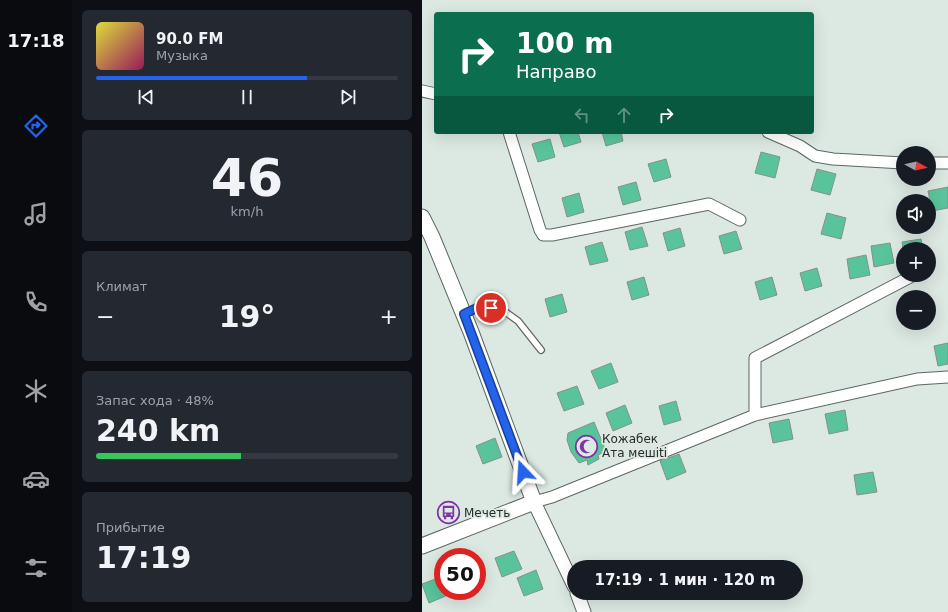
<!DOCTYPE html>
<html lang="ru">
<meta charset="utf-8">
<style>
body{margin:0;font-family:"DejaVu Sans",sans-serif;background:#242831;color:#f1f3f6;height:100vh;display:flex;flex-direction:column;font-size:15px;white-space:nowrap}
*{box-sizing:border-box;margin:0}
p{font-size:13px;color:#9ea1a6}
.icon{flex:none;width:22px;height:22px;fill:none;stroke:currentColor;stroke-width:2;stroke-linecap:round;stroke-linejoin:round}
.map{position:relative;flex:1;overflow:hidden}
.side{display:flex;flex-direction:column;gap:10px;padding:10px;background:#0d0f14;width:350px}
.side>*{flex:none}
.banner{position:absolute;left:12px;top:12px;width:380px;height:122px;border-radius:4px;box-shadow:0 4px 16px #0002;background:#0b6e4f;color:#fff;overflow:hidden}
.needle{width:26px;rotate:98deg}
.buttons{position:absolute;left:474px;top:146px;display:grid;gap:8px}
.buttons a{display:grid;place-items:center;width:40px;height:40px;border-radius:50%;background:#171b24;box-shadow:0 4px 16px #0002;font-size:20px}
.speed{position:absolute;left:12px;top:548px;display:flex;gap:8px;font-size:20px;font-weight:700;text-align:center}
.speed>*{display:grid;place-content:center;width:52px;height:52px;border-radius:50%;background:#171b24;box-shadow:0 4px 16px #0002;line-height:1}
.speed .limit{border:6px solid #d22;background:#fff;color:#111}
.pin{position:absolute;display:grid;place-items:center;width:34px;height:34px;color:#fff;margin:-17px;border:2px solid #fff;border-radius:50%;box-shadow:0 1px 4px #0007}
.me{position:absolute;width:44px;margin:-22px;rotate:340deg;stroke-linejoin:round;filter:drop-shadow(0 0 3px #0008)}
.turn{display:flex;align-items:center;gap:14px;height:84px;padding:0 16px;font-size:18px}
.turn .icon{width:52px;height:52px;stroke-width:2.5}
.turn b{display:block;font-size:28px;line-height:34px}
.lanes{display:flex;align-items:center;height:38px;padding:0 16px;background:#0003;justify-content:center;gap:20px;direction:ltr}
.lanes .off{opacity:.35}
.big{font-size:30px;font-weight:800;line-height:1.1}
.side .tile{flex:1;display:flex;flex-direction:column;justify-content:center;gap:6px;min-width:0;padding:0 14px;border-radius:6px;background:#242831}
.side .dial{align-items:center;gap:0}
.dial b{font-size:52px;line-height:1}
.song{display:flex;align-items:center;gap:12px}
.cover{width:48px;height:48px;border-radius:6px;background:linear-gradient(135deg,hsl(60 70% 55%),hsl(330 70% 35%))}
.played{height:4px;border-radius:2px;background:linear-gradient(90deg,#2563eb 70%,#363941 70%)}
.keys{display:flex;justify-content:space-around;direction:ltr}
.heat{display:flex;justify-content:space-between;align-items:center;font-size:22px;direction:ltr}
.charge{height:6px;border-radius:3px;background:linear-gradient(90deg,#34c759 48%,#363941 0)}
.trip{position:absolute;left:145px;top:560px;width:236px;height:40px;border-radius:20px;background:#171b24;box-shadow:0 4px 16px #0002;font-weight:800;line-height:40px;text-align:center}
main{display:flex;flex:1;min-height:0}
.tabs{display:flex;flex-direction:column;width:72px;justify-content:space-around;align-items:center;background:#090b0e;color:#9ea1a6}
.tabs .icon{width:28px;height:28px}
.tabs .selected{color:#2563eb}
.tabs b{font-size:18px;color:#f1f3f6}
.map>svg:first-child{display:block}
.building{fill:#59c49b;stroke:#85918b}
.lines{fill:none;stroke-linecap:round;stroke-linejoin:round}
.service-casing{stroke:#5d6762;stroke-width:8}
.minor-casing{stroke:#5d6762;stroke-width:13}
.tertiary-casing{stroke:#5d6762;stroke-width:15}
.secondary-casing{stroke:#5d6762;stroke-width:17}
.service{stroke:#fff;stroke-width:5.5}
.minor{stroke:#fff;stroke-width:11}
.tertiary{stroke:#fff;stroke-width:13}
.secondary{stroke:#fff;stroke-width:15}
.route-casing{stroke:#184099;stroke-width:10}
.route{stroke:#2563eb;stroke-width:7}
.labels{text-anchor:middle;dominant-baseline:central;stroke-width:3.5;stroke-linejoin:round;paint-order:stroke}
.poi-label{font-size:12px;fill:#272c2a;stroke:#dce8e2;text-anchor:start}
</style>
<main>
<nav class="tabs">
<b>17:18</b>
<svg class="icon selected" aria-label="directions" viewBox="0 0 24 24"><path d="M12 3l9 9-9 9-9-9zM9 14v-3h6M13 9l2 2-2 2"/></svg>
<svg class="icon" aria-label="music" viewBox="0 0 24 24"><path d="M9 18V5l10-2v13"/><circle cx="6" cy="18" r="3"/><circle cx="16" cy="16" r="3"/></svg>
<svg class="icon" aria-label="phone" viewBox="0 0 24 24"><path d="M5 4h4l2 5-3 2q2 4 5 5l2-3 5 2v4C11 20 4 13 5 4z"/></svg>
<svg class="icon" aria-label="climate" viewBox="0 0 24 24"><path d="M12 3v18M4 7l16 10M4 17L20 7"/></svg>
<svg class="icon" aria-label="car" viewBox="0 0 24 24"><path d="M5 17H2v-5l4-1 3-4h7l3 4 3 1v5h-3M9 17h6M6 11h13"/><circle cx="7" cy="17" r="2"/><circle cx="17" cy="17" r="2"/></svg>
<svg class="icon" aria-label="filters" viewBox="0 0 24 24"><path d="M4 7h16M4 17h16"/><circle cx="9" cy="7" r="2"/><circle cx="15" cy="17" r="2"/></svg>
</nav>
<section class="side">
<div class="tile">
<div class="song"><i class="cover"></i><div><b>90.0 FM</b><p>Музыка</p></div></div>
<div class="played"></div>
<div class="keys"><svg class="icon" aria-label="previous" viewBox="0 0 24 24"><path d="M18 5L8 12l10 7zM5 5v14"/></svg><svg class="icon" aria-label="pause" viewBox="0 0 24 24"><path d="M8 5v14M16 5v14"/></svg><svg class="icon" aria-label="next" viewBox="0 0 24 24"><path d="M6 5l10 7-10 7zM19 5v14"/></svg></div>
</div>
<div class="tile dial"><b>46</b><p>km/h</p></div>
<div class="tile"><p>Климат</p>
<div class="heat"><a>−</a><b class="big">19°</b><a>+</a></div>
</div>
<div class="tile"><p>Запас хода · 48%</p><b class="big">240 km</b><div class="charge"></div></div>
<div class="tile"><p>Прибытие</p><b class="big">17:19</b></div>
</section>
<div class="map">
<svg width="526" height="612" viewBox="0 0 526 612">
<rect width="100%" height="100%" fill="#dce8e2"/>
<g class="building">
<polygon points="137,132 156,132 159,142 142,147"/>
<polygon points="180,132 199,132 201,141 184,146"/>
<polygon points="128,139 133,157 116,162 110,144"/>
<polygon points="339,152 358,157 353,178 333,173"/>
<polygon points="244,159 249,177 232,182 226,164"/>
<polygon points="395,169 414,174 408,195 389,190"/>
<polygon points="214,182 219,200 201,205 196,187"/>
<polygon points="526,187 526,208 510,211 506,191"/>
<polygon points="157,193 162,212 145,217 140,198"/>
<polygon points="405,213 424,218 419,239 399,234"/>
<polygon points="220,227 226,246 208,250 203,232"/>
<polygon points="258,228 263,246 246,251 241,233"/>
<polygon points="314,231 320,249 302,254 297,236"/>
<polygon points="499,239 501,249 481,249 480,242"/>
<polygon points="180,242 186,261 168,265 163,247"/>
<polygon points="468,243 472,263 452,267 449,246"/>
<polygon points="444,255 448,275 428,279 425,259"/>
<polygon points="395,268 400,286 383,291 378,273"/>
<polygon points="222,277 227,295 210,300 205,282"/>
<polygon points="350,277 355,295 338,300 333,282"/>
<polygon points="140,294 145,312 128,317 123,299"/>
<polygon points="526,343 526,364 516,366 512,346"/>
<polygon points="189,363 196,382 177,389 169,371"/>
<polygon points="155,386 162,404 142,411 135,393"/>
<polygon points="254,401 259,420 242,425 237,406"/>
<polygon points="203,405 210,423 191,431 184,413"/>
<polygon points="423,410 426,430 407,434 403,414"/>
<polygon points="367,419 371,439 351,443 347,423"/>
<polygon points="172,422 184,451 176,455 177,459 166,465 165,460 157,463 149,452 145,440 146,433"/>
<polygon points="73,438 80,457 61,464 54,446"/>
<polygon points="257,454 264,472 245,480 238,461"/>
<polygon points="451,472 455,492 435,495 432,475"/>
<polygon points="92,551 100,569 80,577 73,558"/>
<polygon points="55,561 59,573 55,574"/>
<polygon points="114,570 121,589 102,596 95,578"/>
<polygon points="19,577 21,582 21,591 24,591 26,595 7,603 0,584"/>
</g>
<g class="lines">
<defs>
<polyline id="service" points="42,314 59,307 82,311 96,321 119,350"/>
<g id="minor">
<polyline points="0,91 14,94"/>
<polyline points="87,132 118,230 121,235 130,235 287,204 318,220"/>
<polyline points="346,132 378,146 393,156 411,159 481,163"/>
<polyline points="507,163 526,163"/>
<polyline points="333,415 333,358 492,275"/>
<polyline points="112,502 130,497 333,415 495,379 526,377"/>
</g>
<g id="tertiary">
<polyline points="112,502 152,586"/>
<polyline points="155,593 162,612"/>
</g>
<polyline id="secondary" points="0,217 10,237 49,332 112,502 0,546"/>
</defs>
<use href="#service" class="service-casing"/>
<use href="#minor" class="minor-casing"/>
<use href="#tertiary" class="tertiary-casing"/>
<use href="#secondary" class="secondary-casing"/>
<use href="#service" class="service"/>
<use href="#minor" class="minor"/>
<use href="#tertiary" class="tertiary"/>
<use href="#secondary" class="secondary"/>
</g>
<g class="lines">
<defs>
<polyline id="route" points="69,308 59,306 42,314 101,472"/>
</defs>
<use href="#route" class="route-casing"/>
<use href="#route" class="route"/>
</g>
<defs>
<symbol id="mosque-ring" viewBox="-11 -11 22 22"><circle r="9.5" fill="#dce8e2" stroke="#7e34a5" stroke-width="1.5"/><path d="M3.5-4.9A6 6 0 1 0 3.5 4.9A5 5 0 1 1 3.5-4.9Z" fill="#7e34a5"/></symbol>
<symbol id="bus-ring" viewBox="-11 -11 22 22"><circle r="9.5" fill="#dce8e2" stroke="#7e34a5" stroke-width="1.5"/><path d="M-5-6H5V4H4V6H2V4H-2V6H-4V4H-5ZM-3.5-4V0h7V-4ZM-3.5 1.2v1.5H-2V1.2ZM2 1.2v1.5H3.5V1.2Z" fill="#7e34a5"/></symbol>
</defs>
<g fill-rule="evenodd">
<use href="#mosque-ring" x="152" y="434" width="25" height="25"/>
<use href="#bus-ring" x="14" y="500" width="25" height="25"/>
</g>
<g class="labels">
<g class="poi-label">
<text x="180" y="439">Кожабек<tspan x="180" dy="14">Ата мешiti</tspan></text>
<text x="42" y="513">Мечеть</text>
</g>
</g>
</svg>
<div class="buttons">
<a><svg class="needle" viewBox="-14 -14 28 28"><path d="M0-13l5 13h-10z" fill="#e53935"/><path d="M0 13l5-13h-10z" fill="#9ea1a6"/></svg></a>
<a><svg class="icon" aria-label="sound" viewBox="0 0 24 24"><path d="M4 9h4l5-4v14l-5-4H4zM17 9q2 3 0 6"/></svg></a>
<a>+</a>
<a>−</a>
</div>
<div class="speed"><div class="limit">50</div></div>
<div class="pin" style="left:69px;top:308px;background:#d93025"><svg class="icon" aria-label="arrive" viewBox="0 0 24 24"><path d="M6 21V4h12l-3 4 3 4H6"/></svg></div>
<svg class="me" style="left:101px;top:472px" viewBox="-20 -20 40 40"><path d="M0-17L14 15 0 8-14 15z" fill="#2563eb" stroke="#fff" stroke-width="4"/></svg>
<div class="trip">17:19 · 1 мин · 120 m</div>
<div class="banner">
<div class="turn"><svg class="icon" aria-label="right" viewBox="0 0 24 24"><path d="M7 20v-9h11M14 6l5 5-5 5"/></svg><div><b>100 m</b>Направо</div></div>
<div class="lanes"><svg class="icon off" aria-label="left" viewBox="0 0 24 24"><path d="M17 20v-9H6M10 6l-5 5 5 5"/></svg><svg class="icon off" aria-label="ahead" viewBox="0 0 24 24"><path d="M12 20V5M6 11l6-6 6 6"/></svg><svg class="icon" aria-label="right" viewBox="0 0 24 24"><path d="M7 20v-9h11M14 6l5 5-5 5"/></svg></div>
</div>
</div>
</main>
